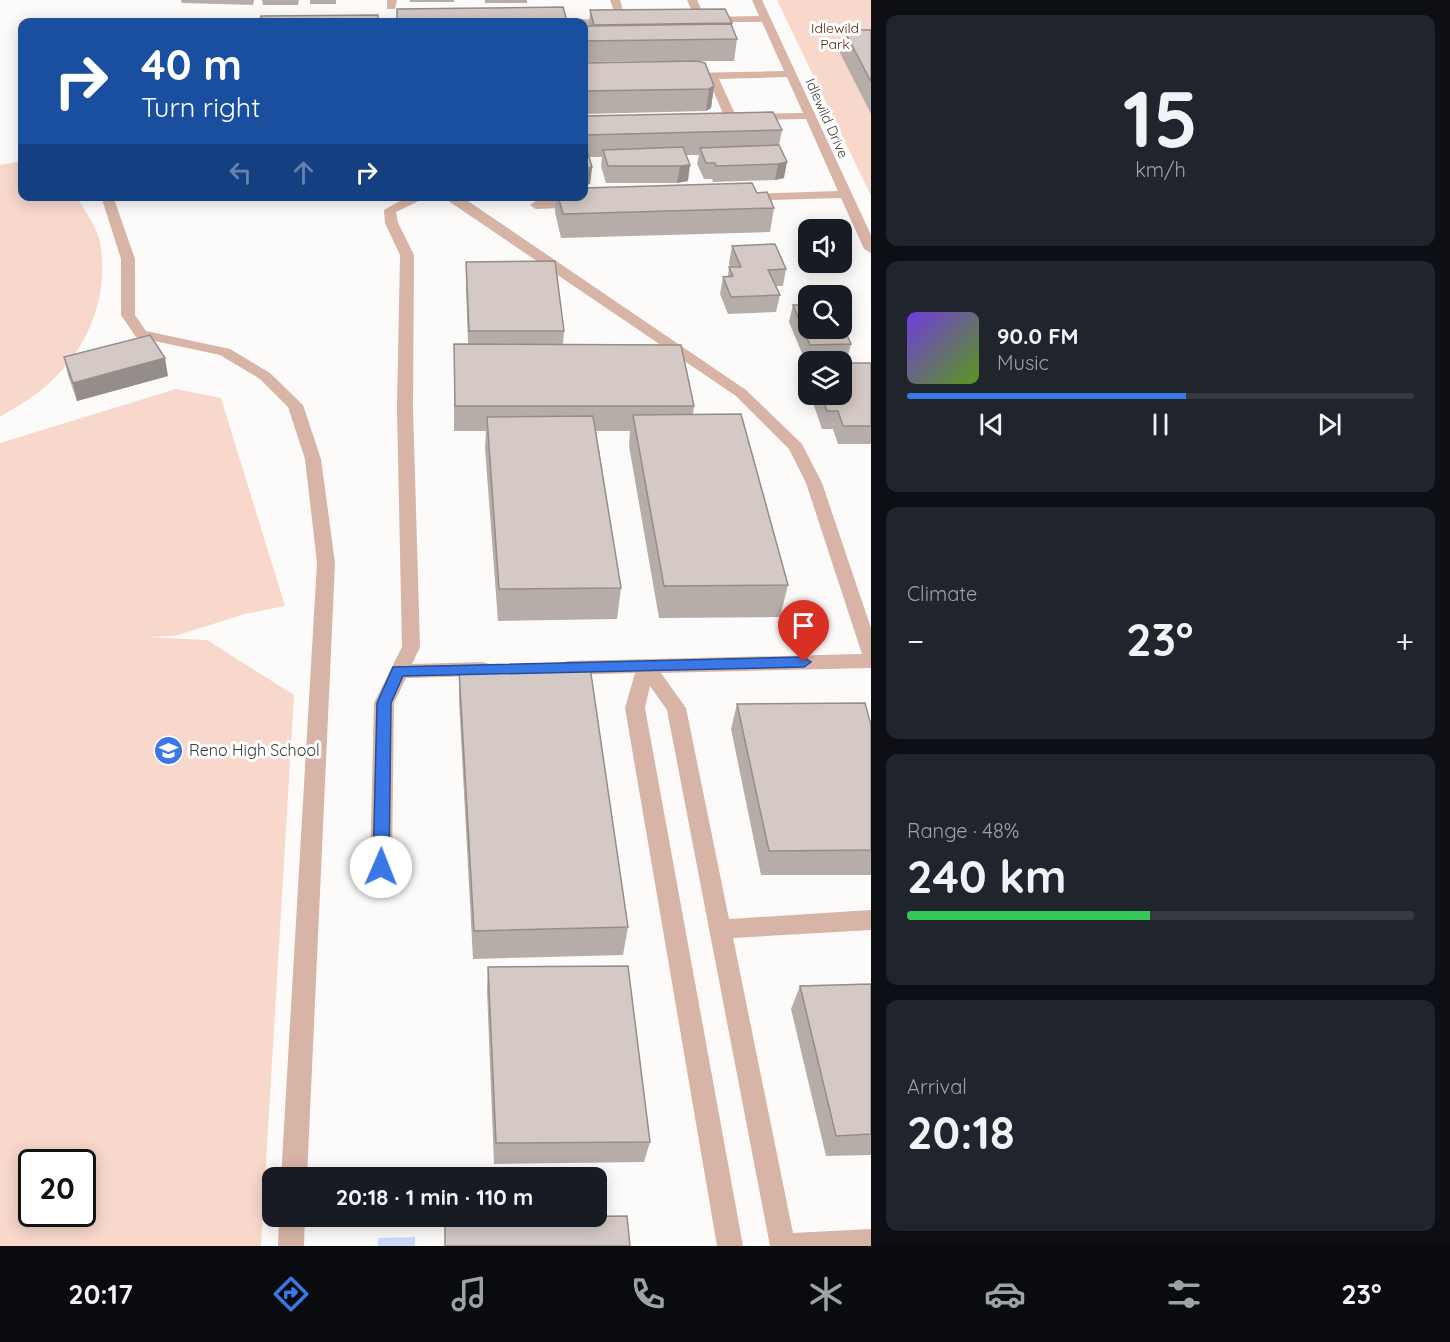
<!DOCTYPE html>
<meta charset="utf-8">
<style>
body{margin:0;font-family:Quicksand,sans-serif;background:#20242c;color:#f1f3f6;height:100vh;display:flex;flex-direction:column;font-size:22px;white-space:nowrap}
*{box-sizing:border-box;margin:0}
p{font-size:20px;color:#9ea1a6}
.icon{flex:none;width:33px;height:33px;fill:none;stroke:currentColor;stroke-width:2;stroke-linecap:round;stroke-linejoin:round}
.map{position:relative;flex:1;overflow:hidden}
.drawer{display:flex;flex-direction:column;gap:15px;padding:15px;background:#0d0f14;width:579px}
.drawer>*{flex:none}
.hud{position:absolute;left:18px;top:18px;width:570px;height:183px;border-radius:12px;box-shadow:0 3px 15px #0003;background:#1a4fa0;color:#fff;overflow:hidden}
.fabs{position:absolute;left:798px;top:219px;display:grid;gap:12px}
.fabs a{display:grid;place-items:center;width:54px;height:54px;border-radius:12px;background:#171b24;box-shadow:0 3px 15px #0003;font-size:30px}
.speed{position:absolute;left:18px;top:1149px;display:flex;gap:12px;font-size:30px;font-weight:700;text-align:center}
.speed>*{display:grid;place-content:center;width:78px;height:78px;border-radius:50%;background:#171b24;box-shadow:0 3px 15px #0003;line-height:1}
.speed .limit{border:3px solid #111;border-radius:9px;background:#fff;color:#111}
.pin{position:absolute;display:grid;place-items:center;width:51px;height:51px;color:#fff;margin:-62px -26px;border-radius:50% 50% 50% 0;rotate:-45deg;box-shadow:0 0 6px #0007}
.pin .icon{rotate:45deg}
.me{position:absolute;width:66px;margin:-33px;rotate:1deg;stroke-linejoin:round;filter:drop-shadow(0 0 4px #0008)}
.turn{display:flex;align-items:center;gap:21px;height:126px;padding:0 24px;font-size:27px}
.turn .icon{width:78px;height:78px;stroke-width:2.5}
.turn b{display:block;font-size:42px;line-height:51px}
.lanes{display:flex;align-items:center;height:57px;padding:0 24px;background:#0003;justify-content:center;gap:30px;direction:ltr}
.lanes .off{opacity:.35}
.big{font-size:45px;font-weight:800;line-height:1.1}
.drawer .widget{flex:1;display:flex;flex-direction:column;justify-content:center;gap:9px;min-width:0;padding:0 21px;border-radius:12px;background:#20242c}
.drawer .dial{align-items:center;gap:0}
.dial b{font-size:78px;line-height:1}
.song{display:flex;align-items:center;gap:18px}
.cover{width:72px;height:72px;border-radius:9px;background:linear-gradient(135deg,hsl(260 70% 55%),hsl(90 70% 35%))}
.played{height:6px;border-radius:3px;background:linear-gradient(90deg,#3978e6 55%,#363941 55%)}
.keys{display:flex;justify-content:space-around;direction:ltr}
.heat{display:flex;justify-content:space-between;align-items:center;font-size:33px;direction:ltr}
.charge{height:9px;border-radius:4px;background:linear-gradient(90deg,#34c759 48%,#363941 0)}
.trip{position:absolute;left:262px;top:1167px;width:345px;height:60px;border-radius:12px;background:#171b24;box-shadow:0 3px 15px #0003;font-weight:800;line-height:60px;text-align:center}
.tab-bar{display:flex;height:96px;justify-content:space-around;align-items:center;background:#090b0e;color:#9ea1a6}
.tab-bar .icon{width:42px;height:42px}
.tab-bar .selected{color:#3978e6}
.tab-bar b{font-size:27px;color:#f1f3f6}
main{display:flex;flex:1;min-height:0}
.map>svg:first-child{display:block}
.green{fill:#f8d8cb;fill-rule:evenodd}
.water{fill:#cbdcf6}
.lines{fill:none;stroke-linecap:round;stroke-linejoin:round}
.minor{fill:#d7b4a5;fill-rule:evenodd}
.wall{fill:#b6ada9}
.shaded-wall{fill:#948d89}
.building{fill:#d4c9c4;stroke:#948d89;stroke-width:1.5}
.route{fill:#3978e6;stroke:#254e96;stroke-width:1.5}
.labels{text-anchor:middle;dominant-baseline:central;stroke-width:6;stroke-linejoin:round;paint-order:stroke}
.far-park-label{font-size:14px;fill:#582711;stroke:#fff}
.far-street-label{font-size:14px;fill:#3e3a38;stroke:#fff}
.poi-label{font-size:16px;fill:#3e3a38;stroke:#fff;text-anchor:start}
</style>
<main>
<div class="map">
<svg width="871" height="1246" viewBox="0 0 871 1246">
<rect width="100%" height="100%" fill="#fdfbfa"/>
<g class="green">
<polygon points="777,0 871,0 871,196"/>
<path d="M22,161v35l55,1c7,13 20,30 23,45 10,55 -13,109 -54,144 -13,12 -31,21 -46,31v-252z"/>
<path d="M176,389l45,9 64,208 -40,8 -70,22 -28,1 60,3 87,55 -33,551h-261v-803zM82,1162v52h-50v-52z"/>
</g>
<polygon class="water" points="415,1237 415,1246 378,1246 378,1238"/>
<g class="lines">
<g class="minor">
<polygon points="387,0 397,0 395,9 387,9"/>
<polygon points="610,0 620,0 627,24 584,25 584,22 569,22 574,19 617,20"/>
<polygon points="687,0 697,0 705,17 759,16 752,0 762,0 871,235 871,253 864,249 841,198 741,201 741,195 745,194 838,191 806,119 750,120 744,117 750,114 803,113 787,77 719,79 737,118 731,121 725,118 708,79 681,78 681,74 685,73 784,71 762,22 697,22"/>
<polygon points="101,196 113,196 135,259 135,315 146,331 230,349 270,373 303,405 321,459 335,563 307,1178 281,1178 317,563 305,459 288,407 260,379 220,355 136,337 121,315 121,259"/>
<polygon points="409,196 429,196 396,212 398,223 414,255 413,408 420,647 412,664 483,662 490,664 492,669 490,674 483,676 406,678 394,703 392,867 388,873 381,876 374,873 370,867 374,703 402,647 397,408 400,255 385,223 384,210"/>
<polygon points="441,196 465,199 746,390 802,444 822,483 871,628 871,668 661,673 686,708 729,919 871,910 871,930 733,938 793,1233 871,1229 871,1246 770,1246 667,710 650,686 645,708 743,1246 717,1246 625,708 635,673 568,675 561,673 559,668 561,663 568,661 862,654 806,483 789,449 736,396"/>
<polygon points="580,200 584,201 584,207 536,209 530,205 536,201"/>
<polygon points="279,1216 305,1216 304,1246 278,1246"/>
</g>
</g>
<g class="wall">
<polygon points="181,0 254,0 253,5 182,3"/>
<polygon points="262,0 299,0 298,5 263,5"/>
<rect x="310" y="0" width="26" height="4"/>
<rect x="410" y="0" width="44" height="2"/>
<rect x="485" y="0" width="42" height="3"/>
<polygon points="590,10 732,23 732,26 737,39 734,61 698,61 714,86 711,108 706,111 584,114 584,63 663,61 584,62 584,26 589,26"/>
<polygon points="567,21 567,22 397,22"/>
<polygon points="844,30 871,30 871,114 839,51"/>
<polygon points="584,116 782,130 779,145 784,178 775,180 713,182 712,179 704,179 697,164 699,155 686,155 688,181 677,183 606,183 601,166 602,157 589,157 592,167 590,184 584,185"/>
<polygon points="757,193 774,208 770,232 561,238 555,212 556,196"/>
<polygon points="732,246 786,269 783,286 776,286 780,295 776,312 728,314 720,294 723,277 728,276 729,267 730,267 729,263"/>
<polygon points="466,262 564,331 563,345 694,406 693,415 788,585 780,617 659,618 629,446 630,431 596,431 621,588 617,619 498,621 485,448 486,431 454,431 454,369 468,344 466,286"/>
<polygon points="793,305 851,344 846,362 808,362 808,363 806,363 789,322"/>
<polygon points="64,357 168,376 77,401 68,375"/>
<polygon points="871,363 871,444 838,444 833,429 822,429 810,394 842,394"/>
<polygon points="808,369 808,390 806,381"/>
<polygon points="459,670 628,927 623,955 473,959 459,701"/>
<polygon points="737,704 871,725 871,875 761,875 731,729"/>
<polygon points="488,967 650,1142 644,1162 494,1164 487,990"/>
<polygon points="871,984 871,1155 826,1156 791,1009 800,986"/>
</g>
<g class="shaded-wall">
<polygon points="714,86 711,108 706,111 709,89"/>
<polygon points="787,162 784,178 775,180 778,164"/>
<polygon points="690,165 688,181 677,183 680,166"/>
<polygon points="592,167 590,184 584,185 584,168"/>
<polygon points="165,358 168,376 77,401 73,383"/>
</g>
<g class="building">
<polygon points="563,7 567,21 397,22 397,9"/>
<polygon points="725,9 732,23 594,25 590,10"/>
<polygon points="378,15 378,22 259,22 261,16"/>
<polygon points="731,24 737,39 584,41 584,26"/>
<polygon points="844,30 871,30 871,82"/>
<polygon points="697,61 705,63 714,86 709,89 584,91 584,63"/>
<polygon points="773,112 782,130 584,135 584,116"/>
<polygon points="779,145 787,162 778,164 716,166 715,163 706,163 700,148"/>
<polygon points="683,147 690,165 680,166 608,166 603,150"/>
<polygon points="584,150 587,150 592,167 584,168"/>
<polygon points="752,183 757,193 767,192 774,208 563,214 558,196 584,196 584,188"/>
<polygon points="775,244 786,269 768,270 780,295 731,297 723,277 733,276 729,267 741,267 732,246"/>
<polygon points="555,261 564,331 469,331 466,262"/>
<polygon points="793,305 808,305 808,328 842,328 842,324 851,344 810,345"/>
<polygon points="150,335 165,358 73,383 64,357"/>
<polygon points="454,344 681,345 694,406 455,406"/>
<polygon points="842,363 871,363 871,426 843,426 838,411 827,411 821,394 842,394"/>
<polygon points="741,414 788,585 664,586 633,415"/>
<polygon points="593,416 621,588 499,589 487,417"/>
<polygon points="590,667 628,927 474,931 459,670"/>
<polygon points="865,703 871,725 871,850 769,851 737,704"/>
<polygon points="628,966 650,1142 496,1143 488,967"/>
<polygon points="871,984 871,1134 836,1136 800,986"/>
<polygon points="627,1216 630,1246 445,1246 445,1218"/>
</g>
<polygon class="route" points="804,657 811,662 804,667 403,676 391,703 389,867 386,872 375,872 373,867 377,703 393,667"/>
<defs>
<symbol id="school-disc" viewBox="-11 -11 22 22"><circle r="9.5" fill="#3978e6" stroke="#fff"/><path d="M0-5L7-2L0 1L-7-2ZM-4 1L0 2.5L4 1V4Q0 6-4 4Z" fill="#fff"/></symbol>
</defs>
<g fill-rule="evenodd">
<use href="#school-disc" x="152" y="734" width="33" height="33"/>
</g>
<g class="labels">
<g class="far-park-label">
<text x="835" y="28">Idlewild<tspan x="835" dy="16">Park</tspan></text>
</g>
<g class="far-street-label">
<text transform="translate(827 118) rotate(66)">Idlewild Drive</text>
</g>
<g class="poi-label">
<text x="189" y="750">Reno High School</text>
</g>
</g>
</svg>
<div class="fabs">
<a><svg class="icon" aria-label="sound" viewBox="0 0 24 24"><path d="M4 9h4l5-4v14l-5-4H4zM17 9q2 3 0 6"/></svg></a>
<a><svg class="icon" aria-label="search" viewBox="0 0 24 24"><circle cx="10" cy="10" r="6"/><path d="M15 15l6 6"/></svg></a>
<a><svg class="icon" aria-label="layers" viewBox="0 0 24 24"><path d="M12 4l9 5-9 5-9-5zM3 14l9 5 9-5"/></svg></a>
</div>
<div class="speed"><div class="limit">20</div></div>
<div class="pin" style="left:804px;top:662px;background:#d93025"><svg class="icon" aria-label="arrive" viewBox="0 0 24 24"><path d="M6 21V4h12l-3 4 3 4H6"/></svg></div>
<svg class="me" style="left:381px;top:867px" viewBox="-20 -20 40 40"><circle r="19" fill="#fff"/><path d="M0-13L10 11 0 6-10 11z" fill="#3978e6"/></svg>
<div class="trip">20:18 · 1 min · 110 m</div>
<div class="hud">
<div class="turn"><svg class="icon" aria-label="right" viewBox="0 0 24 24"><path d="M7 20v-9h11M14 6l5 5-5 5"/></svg><div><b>40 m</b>Turn right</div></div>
<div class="lanes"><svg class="icon off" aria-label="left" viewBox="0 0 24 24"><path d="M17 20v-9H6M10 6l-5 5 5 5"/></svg><svg class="icon off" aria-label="ahead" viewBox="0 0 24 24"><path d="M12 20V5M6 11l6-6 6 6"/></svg><svg class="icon" aria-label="right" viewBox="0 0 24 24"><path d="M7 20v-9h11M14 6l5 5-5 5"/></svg></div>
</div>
</div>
<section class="drawer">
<div class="widget dial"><b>15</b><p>km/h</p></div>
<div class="widget">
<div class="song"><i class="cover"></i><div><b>90.0 FM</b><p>Music</p></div></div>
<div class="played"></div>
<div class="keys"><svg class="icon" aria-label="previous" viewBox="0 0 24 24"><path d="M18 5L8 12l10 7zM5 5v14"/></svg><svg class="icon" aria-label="pause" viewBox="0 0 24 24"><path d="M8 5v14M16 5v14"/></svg><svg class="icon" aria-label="next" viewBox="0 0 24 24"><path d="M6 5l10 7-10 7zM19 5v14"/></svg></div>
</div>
<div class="widget"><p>Climate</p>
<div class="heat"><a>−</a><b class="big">23°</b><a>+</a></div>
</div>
<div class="widget"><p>Range · 48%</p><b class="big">240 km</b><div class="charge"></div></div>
<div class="widget"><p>Arrival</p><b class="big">20:18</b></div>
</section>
</main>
<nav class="tab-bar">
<b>20:17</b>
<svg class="icon selected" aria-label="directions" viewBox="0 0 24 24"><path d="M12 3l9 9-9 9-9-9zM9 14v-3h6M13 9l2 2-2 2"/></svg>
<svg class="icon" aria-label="music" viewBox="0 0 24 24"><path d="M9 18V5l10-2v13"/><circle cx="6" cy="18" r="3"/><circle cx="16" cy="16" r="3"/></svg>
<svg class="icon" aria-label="phone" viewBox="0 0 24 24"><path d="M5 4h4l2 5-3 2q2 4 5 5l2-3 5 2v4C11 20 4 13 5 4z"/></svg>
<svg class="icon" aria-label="climate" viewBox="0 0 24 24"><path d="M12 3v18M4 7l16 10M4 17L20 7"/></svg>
<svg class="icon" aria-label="car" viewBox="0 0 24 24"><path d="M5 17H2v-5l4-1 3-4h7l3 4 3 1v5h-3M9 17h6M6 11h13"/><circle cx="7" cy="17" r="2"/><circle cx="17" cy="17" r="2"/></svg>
<svg class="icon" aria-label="filters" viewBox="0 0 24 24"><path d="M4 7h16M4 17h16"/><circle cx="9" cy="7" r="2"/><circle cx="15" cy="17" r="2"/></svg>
<b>23°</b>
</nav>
